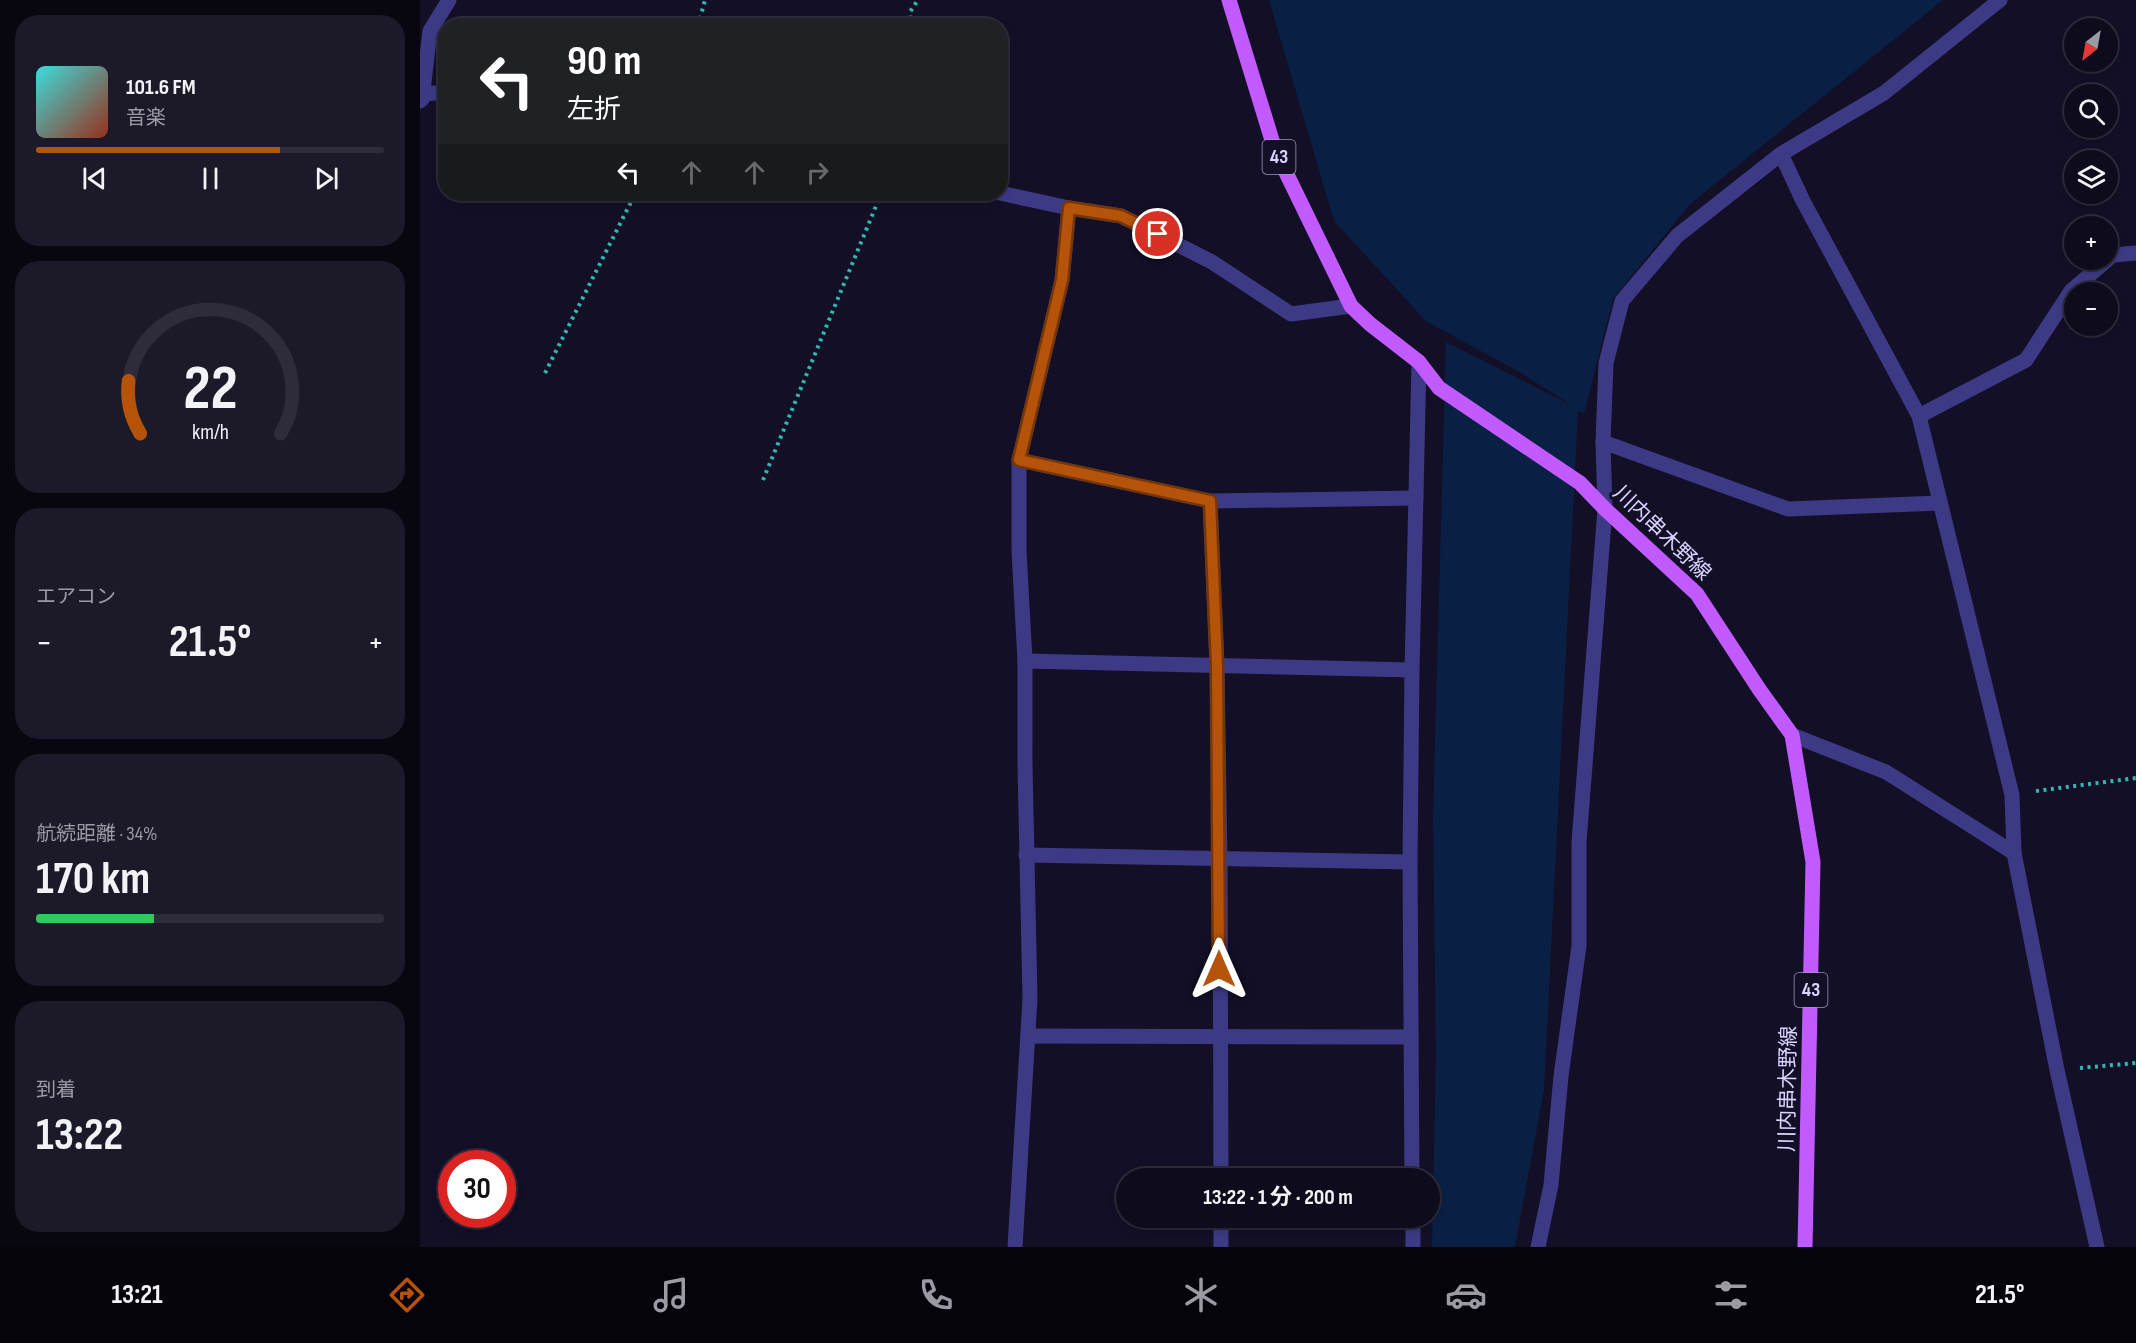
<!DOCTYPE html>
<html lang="ja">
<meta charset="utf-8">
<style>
body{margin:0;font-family:"Sofia Sans Condensed","Noto Sans JP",sans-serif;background:#1c1929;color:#f1f3f6;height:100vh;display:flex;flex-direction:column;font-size:22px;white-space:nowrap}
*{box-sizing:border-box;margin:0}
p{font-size:20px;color:#9b9ba3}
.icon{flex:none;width:33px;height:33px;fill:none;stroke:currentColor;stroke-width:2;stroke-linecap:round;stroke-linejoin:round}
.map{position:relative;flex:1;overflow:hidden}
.sheet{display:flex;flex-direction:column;gap:15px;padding:15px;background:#08060f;width:420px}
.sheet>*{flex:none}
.hud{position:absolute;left:18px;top:18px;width:570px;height:183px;border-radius:24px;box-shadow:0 3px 9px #0003,0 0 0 2px #2e2b3b;background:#202124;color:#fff;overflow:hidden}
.needle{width:39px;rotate:211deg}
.tools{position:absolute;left:1644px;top:18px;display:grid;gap:12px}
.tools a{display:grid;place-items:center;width:54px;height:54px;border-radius:50%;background:#0e0b1c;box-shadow:0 3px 9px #0003,0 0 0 2px #2e2b3b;font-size:30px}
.speed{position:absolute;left:18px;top:1150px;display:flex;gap:12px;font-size:30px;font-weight:700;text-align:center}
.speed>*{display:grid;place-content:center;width:78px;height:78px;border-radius:50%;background:#0e0b1c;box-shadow:0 3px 9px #0003,0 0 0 2px #2e2b3b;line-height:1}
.speed .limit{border:9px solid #d22;background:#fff;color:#111}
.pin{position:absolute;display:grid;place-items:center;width:51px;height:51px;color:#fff;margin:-26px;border:3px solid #fff;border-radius:50%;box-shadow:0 2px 6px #0007}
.me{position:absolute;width:66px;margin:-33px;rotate:0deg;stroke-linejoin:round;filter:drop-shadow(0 0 4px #0008)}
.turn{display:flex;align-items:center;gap:21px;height:126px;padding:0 30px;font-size:27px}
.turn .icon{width:78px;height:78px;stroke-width:2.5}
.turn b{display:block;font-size:42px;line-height:51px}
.lanes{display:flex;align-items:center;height:57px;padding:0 30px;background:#0003;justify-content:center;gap:30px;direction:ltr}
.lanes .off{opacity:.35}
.big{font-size:45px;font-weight:700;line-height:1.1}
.sheet .card{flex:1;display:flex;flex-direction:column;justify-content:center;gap:9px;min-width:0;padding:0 21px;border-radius:24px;background:#1c1929}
.sheet .dial{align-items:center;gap:0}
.dial svg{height:156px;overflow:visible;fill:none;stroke:#2e2b3b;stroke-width:7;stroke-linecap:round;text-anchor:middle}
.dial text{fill:#f1f3f6;stroke:none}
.song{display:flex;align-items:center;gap:18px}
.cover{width:72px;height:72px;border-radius:9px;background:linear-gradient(135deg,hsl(180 70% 55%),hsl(10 70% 35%))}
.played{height:6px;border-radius:3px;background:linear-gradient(90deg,#b45309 70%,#2e2b3b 70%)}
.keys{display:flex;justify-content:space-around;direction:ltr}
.heat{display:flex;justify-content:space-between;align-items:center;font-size:33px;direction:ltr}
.charge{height:9px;border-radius:4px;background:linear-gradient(90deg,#34c759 34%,#2e2b3b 0)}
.trip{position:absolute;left:696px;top:1168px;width:324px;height:60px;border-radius:30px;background:#0e0b1c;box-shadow:0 3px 9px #0003,0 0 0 2px #2e2b3b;font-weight:700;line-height:60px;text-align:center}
.tabs{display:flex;height:96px;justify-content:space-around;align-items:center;background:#06040b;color:#9b9ba3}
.tabs .icon{width:42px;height:42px}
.tabs .active{color:#b45309}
.tabs b{font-size:27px;color:#f1f3f6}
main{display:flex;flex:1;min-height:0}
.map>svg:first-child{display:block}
.water{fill:#0a1f44}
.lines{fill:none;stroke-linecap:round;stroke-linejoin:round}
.path{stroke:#2fb8b0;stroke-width:4;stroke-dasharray:3 4.5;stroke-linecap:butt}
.minor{stroke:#3d3a85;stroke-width:15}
.primary{stroke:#c25bff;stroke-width:15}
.route-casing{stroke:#753606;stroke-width:15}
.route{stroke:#b45309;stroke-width:10}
.labels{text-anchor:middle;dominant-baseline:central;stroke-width:6;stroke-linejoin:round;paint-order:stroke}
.shield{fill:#130f26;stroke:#9e99be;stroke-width:1.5}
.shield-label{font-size:20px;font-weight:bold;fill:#d9d4ff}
.street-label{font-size:21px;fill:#d9d4ff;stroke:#130f26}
</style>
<main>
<section class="sheet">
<div class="card">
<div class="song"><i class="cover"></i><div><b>101.6 FM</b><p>音楽</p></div></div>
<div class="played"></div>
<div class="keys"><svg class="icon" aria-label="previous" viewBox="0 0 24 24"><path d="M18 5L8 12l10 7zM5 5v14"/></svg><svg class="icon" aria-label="pause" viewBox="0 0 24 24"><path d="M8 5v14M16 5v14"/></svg><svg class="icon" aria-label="next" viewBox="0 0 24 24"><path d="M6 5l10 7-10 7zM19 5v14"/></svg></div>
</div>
<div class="card dial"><svg viewBox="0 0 100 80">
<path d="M14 69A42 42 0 1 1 86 69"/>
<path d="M14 69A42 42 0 0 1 8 42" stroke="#b45309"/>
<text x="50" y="56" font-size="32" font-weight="700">22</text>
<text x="50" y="72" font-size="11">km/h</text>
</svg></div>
<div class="card"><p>エアコン</p>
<div class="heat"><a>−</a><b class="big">21.5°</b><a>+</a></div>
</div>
<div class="card"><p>航続距離 · 34%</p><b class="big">170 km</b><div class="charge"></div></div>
<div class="card"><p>到着</p><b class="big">13:22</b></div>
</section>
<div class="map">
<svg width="1716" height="1247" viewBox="0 0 1716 1247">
<rect width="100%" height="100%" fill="#130f26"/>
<polygon class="water" points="849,0 1523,0 1270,204 1193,299 1164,414 1158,411 1124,1090 1095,1247 1012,1247 1016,1054 1013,817 1026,342 1151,405 1103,374 1006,321 914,221"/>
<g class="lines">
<g class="path">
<polyline points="278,26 285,0"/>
<polyline points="491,26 490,12 498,0"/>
<polyline points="125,373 215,194"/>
<polyline points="343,480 461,194"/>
<polyline points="1616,791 1716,778"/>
<polyline points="1660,1068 1716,1063"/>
</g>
<g class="minor">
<polyline points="2,99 10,31 29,0"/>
<polyline points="0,101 5,94 26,92"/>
<polyline points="1361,154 1383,201 1499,416 1592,795 1594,853 1637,1070 1677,1247"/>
<polyline points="580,193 649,208 701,216 792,262 871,314 931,306"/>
<polyline points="1688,259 1693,255 1716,253"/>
<polyline points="1499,416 1606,360 1651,291 1687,260"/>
<polyline points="1183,442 1368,509 1520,503"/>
<polyline points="599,460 790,501 996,498"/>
<polyline points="790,501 797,665 800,859 801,1179"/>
<polyline points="605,661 992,670"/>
<polyline points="1372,735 1466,772 1594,853"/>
<polyline points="606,855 990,862"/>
<polyline points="608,1036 991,1037"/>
<polyline points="992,1179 990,862 992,670 999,362"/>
<polyline points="801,1218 801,1247"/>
<polyline points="993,1218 993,1247"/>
<polyline points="595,1247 610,999 605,765 605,661 599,551 599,460 642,280 649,208"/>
<polyline points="1118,1247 1131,1185 1141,1076 1159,946 1159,842 1185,509 1183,442 1186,363 1202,301 1257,236 1361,154 1464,93 1580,0"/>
</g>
<polyline class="primary" points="809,0 855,150 931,306 950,324 999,362 1019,388 1160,483 1185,509 1277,594 1339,689 1372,735 1393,862 1385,1247"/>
</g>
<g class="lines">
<defs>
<polyline id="route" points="738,234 701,216 649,208 642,280 599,460 790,501 797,665 799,969"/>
</defs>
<use href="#route" class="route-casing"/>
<use href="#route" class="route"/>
</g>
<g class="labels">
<g class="shield">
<rect x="842.5" y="140" width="33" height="34" rx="4.5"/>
<rect x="1374.5" y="973" width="33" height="34" rx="4.5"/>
</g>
<g class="shield-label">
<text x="859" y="157">43</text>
<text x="1391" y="990">43</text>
</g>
<g class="street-label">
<text transform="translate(1242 533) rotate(44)">川内串木野線</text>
<text transform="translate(1368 1089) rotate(-89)">川内串木野線</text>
</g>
</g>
</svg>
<div class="tools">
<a><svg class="needle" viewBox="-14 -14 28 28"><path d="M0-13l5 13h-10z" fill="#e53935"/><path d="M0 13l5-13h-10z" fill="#9b9ba3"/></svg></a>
<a><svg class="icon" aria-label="search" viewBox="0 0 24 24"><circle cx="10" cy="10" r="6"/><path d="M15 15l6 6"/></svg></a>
<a><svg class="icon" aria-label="layers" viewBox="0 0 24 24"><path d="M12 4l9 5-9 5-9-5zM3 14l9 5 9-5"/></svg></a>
<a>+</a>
<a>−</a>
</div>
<div class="speed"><div class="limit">30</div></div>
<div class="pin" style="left:738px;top:234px;background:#d93025"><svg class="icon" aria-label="arrive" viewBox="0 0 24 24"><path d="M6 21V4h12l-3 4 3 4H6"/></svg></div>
<svg class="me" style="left:799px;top:969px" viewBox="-20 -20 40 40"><path d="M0-17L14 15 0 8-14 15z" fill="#b45309" stroke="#fff" stroke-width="4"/></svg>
<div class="trip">13:22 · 1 分 · 200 m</div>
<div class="hud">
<div class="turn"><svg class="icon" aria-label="left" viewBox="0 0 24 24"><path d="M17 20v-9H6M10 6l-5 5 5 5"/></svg><div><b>90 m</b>左折</div></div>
<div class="lanes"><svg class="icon" aria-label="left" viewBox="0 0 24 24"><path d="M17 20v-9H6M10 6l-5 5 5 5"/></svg><svg class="icon off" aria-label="ahead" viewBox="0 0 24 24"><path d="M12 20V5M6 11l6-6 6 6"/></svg><svg class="icon off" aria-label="ahead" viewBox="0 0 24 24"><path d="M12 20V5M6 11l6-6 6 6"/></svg><svg class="icon off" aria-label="right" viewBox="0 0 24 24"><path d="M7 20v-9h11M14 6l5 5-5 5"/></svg></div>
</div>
</div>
</main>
<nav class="tabs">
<b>13:21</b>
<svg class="icon active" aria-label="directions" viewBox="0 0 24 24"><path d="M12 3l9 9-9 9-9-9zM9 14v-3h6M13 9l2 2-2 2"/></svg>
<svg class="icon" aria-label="music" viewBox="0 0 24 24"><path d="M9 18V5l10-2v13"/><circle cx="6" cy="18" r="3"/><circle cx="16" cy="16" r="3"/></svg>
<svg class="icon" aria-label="phone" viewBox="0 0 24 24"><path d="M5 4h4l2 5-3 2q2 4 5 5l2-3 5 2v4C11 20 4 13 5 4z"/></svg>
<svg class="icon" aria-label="climate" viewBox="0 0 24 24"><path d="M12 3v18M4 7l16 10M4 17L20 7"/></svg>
<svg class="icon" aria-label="car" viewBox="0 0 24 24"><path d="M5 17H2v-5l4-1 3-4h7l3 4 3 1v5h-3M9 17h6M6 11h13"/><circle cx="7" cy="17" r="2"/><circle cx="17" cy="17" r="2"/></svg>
<svg class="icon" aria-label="filters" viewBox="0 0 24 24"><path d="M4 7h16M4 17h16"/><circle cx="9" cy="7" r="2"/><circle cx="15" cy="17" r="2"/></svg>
<b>21.5°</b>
</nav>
